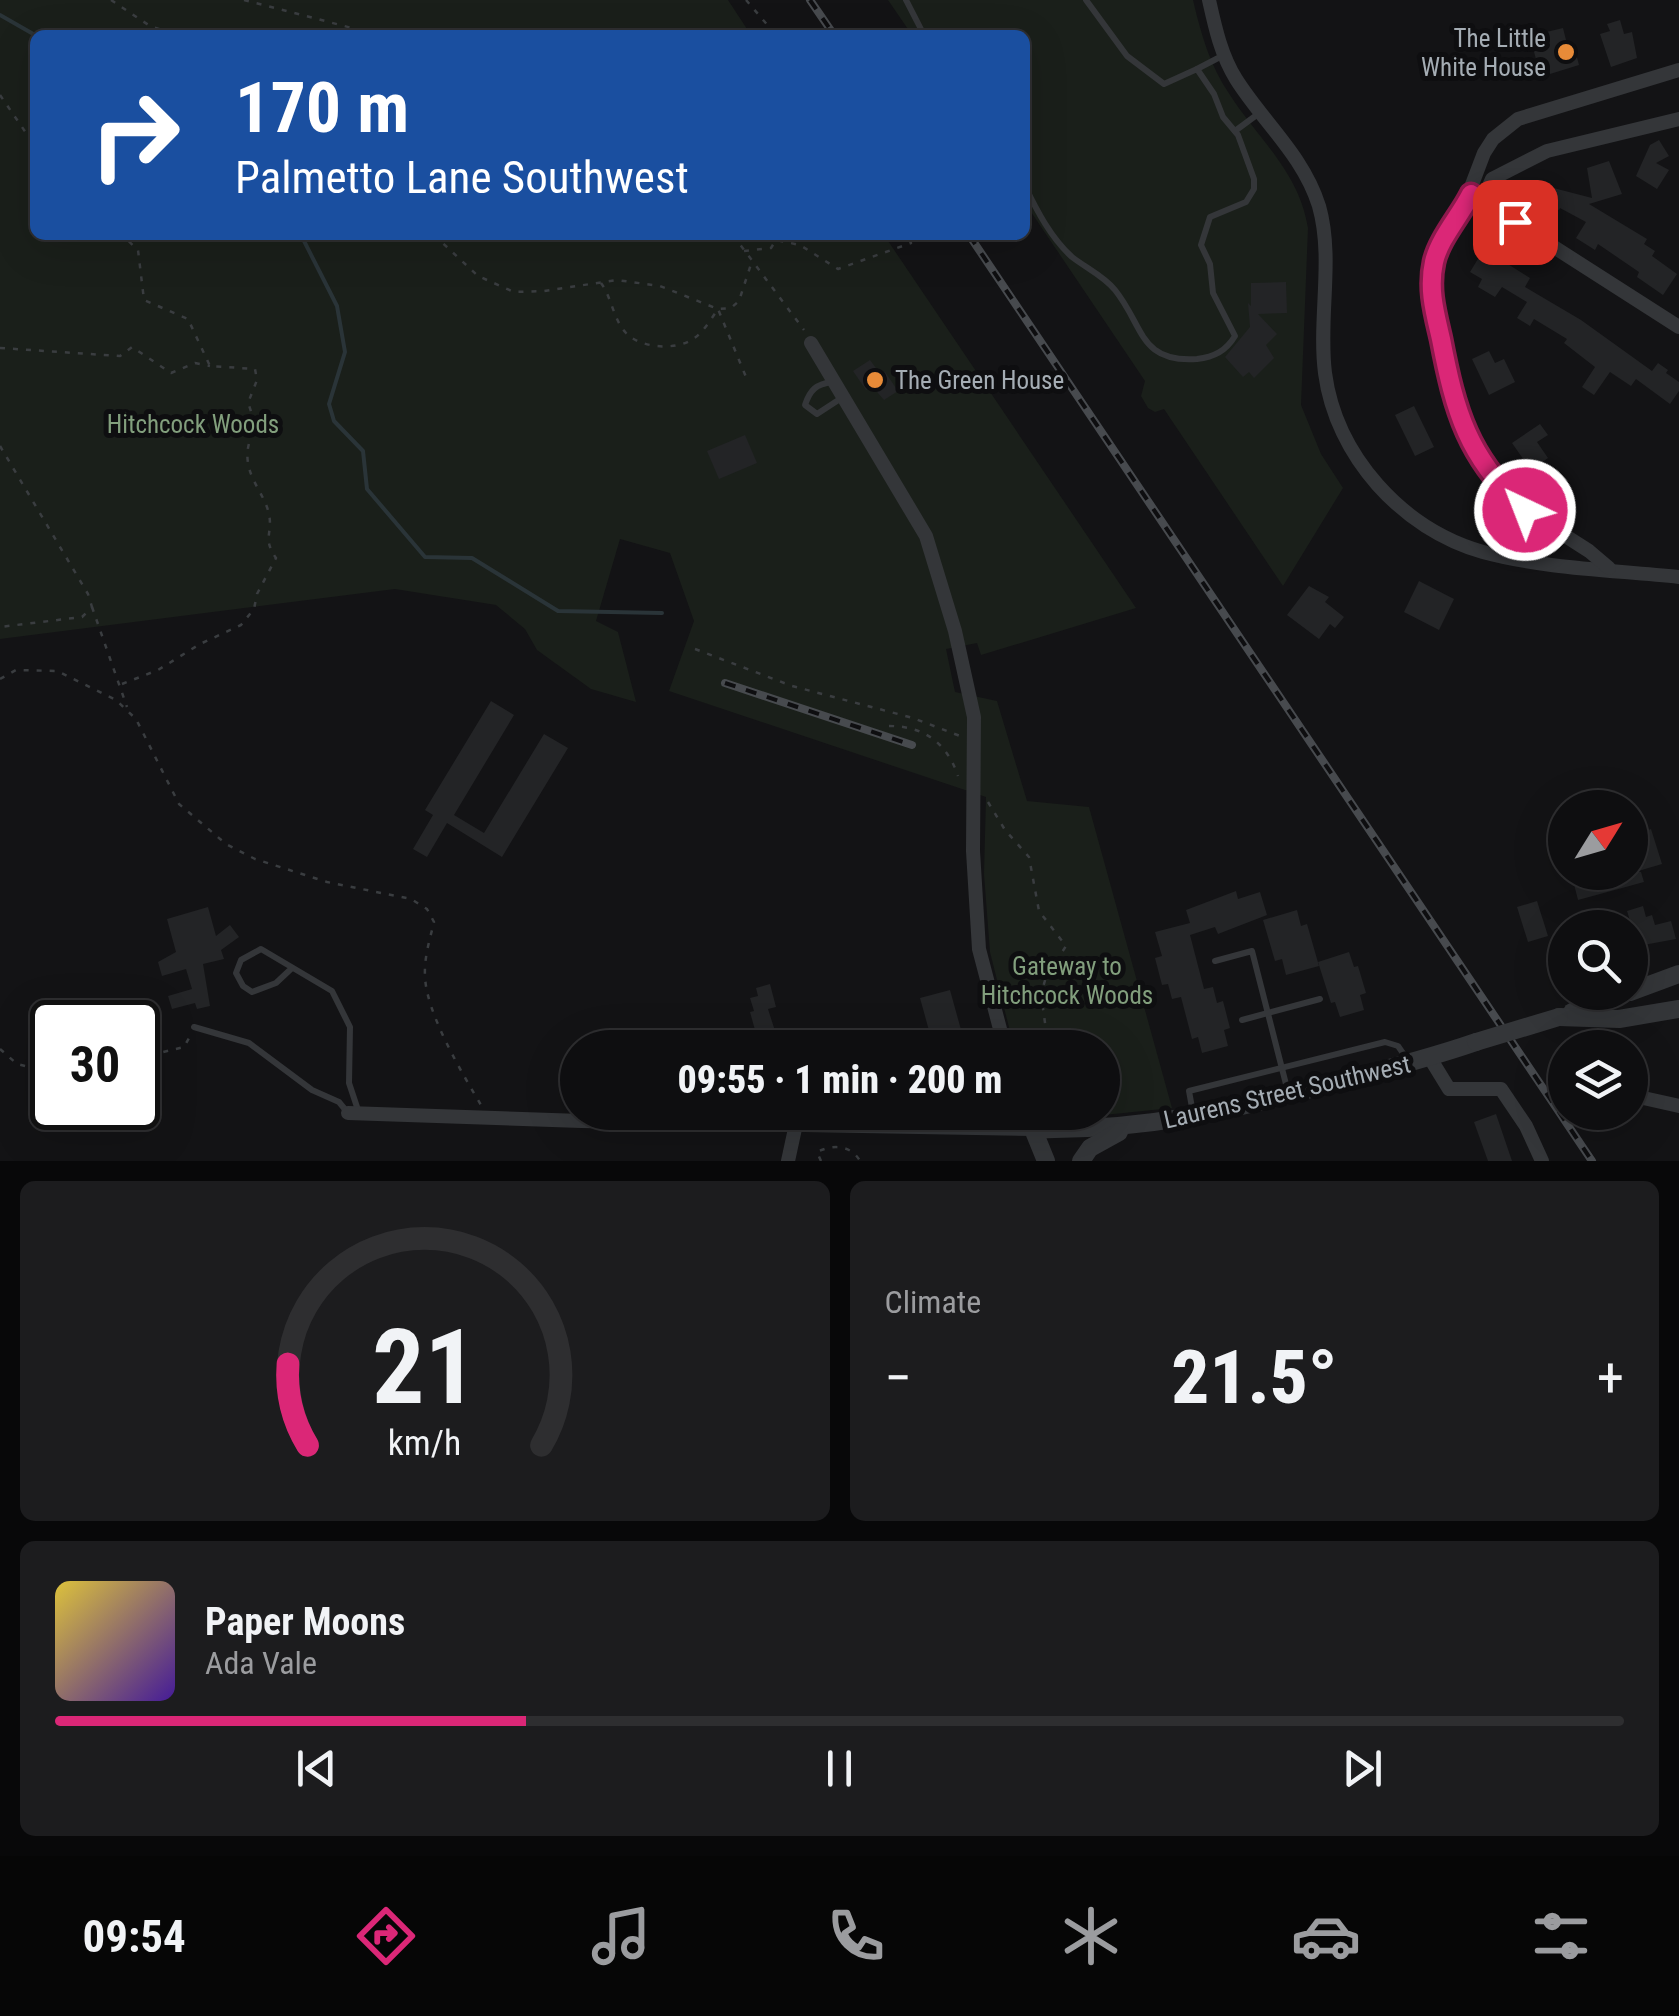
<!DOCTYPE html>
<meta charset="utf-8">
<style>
body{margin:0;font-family:"Roboto Condensed",sans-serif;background:#1c1c1e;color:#f1f3f6;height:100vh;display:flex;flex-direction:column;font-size:38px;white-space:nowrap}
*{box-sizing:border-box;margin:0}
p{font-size:32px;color:#9b9c9f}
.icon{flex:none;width:55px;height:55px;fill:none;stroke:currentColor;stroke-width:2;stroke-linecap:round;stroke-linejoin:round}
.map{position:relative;height:1161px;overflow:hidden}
.side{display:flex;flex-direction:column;gap:20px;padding:20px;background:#080809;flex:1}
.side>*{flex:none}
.hud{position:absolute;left:30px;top:30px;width:1000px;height:210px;border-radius:15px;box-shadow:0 10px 40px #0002,0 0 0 2px #2e2e30;background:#1a4fa0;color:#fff;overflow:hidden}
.needle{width:65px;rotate:53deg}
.tools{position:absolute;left:1548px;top:790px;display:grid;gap:20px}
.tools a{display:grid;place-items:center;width:100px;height:100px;border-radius:50%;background:#0e0e10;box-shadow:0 10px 40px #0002,0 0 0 2px #2e2e30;font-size:50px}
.speed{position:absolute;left:30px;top:1000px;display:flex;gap:20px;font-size:50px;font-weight:700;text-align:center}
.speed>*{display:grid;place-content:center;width:130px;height:130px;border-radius:50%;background:#0e0e10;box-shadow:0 10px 40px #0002,0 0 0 2px #2e2e30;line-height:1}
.speed .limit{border:5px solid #111;border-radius:15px;background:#fff;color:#111}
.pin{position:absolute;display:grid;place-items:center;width:85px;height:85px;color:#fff;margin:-42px;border-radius:20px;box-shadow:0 5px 15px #0006}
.me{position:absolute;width:110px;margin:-55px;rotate:317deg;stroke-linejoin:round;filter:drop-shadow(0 0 8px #0008)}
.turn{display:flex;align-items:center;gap:35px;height:210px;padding:0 40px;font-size:45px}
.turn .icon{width:130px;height:130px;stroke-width:2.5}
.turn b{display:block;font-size:70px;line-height:85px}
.big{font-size:75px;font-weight:800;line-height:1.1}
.side .widget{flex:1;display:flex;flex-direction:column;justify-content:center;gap:15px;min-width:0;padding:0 35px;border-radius:15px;background:#1c1c1e}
.side .dial{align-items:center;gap:0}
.dial svg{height:260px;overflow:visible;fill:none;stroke:#2e2e30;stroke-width:7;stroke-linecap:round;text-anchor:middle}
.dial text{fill:#f1f3f6;stroke:none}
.song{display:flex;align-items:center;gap:30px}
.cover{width:120px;height:120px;border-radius:15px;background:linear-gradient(135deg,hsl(50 70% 55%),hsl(260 70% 35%))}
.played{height:10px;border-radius:5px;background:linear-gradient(90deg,#db2777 30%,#2e2e30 30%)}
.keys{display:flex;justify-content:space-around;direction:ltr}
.heat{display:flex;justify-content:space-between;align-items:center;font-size:55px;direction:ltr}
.side .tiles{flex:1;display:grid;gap:20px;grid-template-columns:1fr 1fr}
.widget:last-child{grid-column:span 2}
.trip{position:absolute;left:560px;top:1030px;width:560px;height:100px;border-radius:50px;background:#0e0e10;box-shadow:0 10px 40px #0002,0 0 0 2px #2e2e30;font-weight:800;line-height:100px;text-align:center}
.tab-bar{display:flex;height:160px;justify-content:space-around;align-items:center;background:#060606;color:#9b9c9f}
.tab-bar .icon{width:70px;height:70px}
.tab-bar .selected{color:#db2777}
.tab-bar b{font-size:45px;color:#f1f3f6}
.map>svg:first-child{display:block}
.green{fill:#1a1f1a}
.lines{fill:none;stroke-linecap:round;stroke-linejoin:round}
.stream{stroke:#2a3438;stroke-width:4}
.building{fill:#232426}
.path{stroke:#3a3d40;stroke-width:2.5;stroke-dasharray:5 8;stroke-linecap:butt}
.service{stroke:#343639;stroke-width:6}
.minor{stroke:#343639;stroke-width:14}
.tertiary{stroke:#343639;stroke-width:18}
.rail-casing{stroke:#474a4e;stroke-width:8}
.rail{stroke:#0e0e10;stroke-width:4;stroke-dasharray:11;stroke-linecap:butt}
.tertiary-bridge{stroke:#343639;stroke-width:18}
.route-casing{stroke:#8e194d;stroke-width:25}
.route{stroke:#db2777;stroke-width:18}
.poi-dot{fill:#e88b38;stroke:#0e0e10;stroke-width:4}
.labels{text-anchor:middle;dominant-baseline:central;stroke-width:10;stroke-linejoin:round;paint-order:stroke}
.poi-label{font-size:25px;fill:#a5adb4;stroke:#0e0e10;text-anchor:end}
.park-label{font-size:25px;fill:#829f7d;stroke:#0e0e10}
.street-label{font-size:25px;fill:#a5adb4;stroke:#0e0e10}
</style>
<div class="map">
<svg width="1679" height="1161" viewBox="0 0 1679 1161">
<rect width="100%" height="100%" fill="#131315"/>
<g class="green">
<polygon points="0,0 728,0 751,35 35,35 35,235 884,235 1136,608 981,655 977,643 946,649 955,692 997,701 1027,801 1089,807 1172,1108 1036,1122 1033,1113 1102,1112 1102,1048 1014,1047 990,952 984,874 986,797 669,691 694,621 670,553 620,539 596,621 618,632 636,702 591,689 537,650 525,629 496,605 395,589 0,639"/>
<path d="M888,0h305c8,34 17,66 37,95 29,45 69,77 78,133l-7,177 20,49 22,34 -60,98 -119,-177 -9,3 -7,-4 -7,-12 4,-15 -120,-178v-168h-113z"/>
</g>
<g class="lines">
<g class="stream">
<polyline points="0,15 35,35"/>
<polyline points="301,235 337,306 345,352 329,404 334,421 363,451 367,489 425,557 472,558 558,611 662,613"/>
</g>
</g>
<g class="building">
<polygon points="1620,20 1624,34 1632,32 1637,58 1611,67 1600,34 1610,31 1607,24"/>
<polygon points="1563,28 1567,44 1573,42 1579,65 1550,74 1549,67 1530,72 1527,61 1536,59 1531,41 1536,40 1534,35"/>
<polygon points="1659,140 1669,156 1656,163 1669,170 1657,189 1636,176 1650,145"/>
<polygon points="1609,161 1622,194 1589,204 1647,239 1644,244 1655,251 1652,256 1677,274 1663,295 1637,277 1639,272 1598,244 1595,250 1576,238 1586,222 1560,208 1559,210 1533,204 1534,200 1531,198 1534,186 1538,184 1592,198 1587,168"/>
<polygon points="1484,249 1530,278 1525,287 1581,320 1652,371 1658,363 1668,370 1666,373 1679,382 1679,391 1670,404 1636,379 1631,386 1610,372 1594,395 1582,387 1595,367 1564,343 1567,339 1534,319 1530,326 1517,318 1527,302 1502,287 1495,297 1478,287 1482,279 1470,272"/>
<polygon points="1286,282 1287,313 1258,314 1277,334 1266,345 1274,358 1254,378 1249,372 1243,377 1225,357 1250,327 1248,303 1251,306 1251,283"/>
<polygon points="1489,351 1495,363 1504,359 1515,382 1489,395 1472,359"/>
<polygon points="870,360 881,375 885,372 898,391 884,400 872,386 866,390 853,371"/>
<polygon points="1414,406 1434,447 1415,456 1395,415"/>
<polygon points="1540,424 1548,435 1537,442 1548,458 1531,470 1512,443"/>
<polygon points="745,435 757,463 719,479 707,451"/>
<polygon points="1419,581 1454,599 1439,630 1404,612"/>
<polygon points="1309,586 1329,597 1325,602 1344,617 1335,628 1330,624 1319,639 1287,615"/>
<polygon points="491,701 514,715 454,815 484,833 544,734 568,748 502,857 447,823 427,857 413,849 433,815 425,810"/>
<polygon points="1651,829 1662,864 1635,872 1641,872 1644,882 1578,900 1571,872 1634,872 1630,860 1630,836"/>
<polygon points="1236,891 1238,899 1260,892 1267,915 1218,934 1215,927 1190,935 1204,989 1213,987 1217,1003 1223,1001 1230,1028 1224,1030 1228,1046 1202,1053 1198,1037 1192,1039 1181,997 1172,999 1168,984 1162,985 1155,958 1162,956 1155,932 1190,923 1186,910"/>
<polygon points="1537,901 1548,936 1528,942 1517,907"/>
<polygon points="1643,906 1646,917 1652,915 1655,925 1671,921 1676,939 1638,946 1627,911"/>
<polygon points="208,907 216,936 230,925 239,937 221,950 224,959 203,964 210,1006 197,1009 195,1003 172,1009 168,996 192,989 186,969 162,976 158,962 176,952 167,919"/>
<polygon points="1297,910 1301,926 1307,924 1319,966 1286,975 1282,959 1275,961 1263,920"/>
<polygon points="1349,952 1354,967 1358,966 1366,993 1360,995 1364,1010 1340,1017 1335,1002 1331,1003 1318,962"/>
<polygon points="770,984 776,1007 768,1009 776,1034 790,1030 795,1048 760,1048 750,1012 754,1011 750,998 758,996 756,988"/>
<polygon points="950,990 963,1037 933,1045 920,998"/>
<polygon points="1496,1114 1512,1161 1488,1161 1474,1122"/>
</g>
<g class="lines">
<g class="path">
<polyline points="111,0 150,26 178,35"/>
<polyline points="244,0 379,35"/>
<polyline points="746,0 776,35"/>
<polyline points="0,95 35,146"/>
<polyline points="434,235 478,276 514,292 544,291 617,280 660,286 718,309 731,308 739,301 752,261"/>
<polyline points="733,235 804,330"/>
<polyline points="744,251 771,248 776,240 800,245 838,269 911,243 907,235"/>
<path d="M601,283c11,15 12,36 25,50 14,15 49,18 67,6 10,-6 18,-20 25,-30l28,68"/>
<polyline points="0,348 120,356 132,347 171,373 195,363 210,366"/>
<polyline points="0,446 88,594 92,607 82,617 0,627"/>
<polyline points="92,607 127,707"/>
<polyline points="695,649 792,686 913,718 960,736"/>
<path d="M0,679l16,-9 41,1 59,29 20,19 43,85 47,40 29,15 72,23 84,17 16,10 7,13c-4,17 -10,35 -9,54 1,37 37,97 56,129"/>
<path d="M122,684l36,-14 42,-26 41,-19 13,-16 3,-15 19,-36c-14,-20 -3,-24 -7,-44 -4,-18 -18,-32 -21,-51 -4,-26 13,-28 0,-60l9,-23 -2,-11 -45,-3 -22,-47 -44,-19 -6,-50 -16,-15"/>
<path d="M889,726c35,0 58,17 69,50"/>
<polyline points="988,802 1005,830 1029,857 1039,911 1066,946 1046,977 1041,994 1046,1030 1051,1038 1070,1048"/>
<polyline points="0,1049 17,1064 52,1073"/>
<polyline points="138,1058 184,1047 189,1038"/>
<path d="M821,1161l-4,-9c16,-8 34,-7 43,9"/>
</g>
<g class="service">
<polyline points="906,0 924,35"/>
<polyline points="1197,69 1222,56"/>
<polyline points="1235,131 1258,114"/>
<path d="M1025,186c12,25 26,52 47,71 14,11 32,19 43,33 29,36 24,73 82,69 17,-2 29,-8 38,-23l-22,-43 -3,-29 -9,-19 9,-28 36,-15 8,-13v-10l-16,-44 -15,-18 -9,-23 -17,-25 -33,15 -37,-28 -41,-56"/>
<path d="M832,382c-16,2 -22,8 -27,23l12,9 26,-17"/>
<polyline points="1215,961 1252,951 1288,1092"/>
<polyline points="292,968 276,983 252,992 243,986 236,973 241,960 261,949 332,991 350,1027 349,1083 359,1113"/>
<polyline points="1242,1020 1320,999"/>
<polyline points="194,1027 249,1043 312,1090 339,1102 348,1113"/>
<polyline points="1193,1113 1189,1091 1385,1042 1398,1046 1409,1062"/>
</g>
<g class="minor">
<path d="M1209,0c6,27 12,55 27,79 27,43 67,76 83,127 15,53 -1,112 6,167 11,83 77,156 158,179 63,17 131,18 196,25"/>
<polyline points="1471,194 1679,327"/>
<polyline points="1515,223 1494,203 1488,188 1492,179 1547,151 1679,119"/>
<polyline points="811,343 926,536 955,631 974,717 973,851 979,949 1005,1048"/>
<polyline points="1609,568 1589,551 1525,510 1495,480 1472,447 1451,392 1430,285 1434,259 1460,216 1484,153 1493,139 1518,119 1679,70"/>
<polyline points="1430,1058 1449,1089 1501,1089 1526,1126 1542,1161"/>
<polyline points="1630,1095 1679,1106"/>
<polyline points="348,1113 581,1121 1033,1129 1028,1112"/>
<polyline points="788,1161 796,1124"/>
</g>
<g class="tertiary">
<polyline points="1630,992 1679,974"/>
<polyline points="1572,1012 1628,992"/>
<polyline points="1559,1017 1619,1019 1679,1009"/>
<path d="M1046,1161l-13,-32c110,2 198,-18 303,-47 47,-12 94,-24 140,-40"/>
<polyline points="1081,1161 1090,1148 1119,1132"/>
</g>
<defs>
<g id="rail">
<polyline points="810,0 834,35"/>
<polyline points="969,235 1592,1161"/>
<polyline points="725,683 912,745"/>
</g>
</defs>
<use href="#rail" class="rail-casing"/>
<use href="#rail" class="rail"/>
<polyline class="tertiary-bridge" points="1476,1042 1559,1017"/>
</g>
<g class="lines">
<defs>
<path id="route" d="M1515,222l-44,-28c-11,22 -32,45 -37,68 -6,27 1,51 7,77 14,73 27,119 84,171"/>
</defs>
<use href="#route" class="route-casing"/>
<use href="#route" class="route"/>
</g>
<g class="poi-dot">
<circle cx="1566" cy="52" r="10"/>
<circle cx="875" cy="380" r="10"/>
</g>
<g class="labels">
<g class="poi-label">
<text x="1546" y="38">The Little<tspan x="1546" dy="29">White House</tspan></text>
<text x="895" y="380" text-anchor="start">The Green House</text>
</g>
<g class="park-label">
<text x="193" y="424">Hitchcock Woods</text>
<text x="1067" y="966">Gateway to<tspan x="1067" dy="29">Hitchcock Woods</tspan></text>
</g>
<g class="street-label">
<text transform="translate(1287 1092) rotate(-13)">Laurens Street Southwest</text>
</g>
</g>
</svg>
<div class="tools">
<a><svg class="needle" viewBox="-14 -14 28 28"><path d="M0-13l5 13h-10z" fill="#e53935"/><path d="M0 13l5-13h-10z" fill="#9b9c9f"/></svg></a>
<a><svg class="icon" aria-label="search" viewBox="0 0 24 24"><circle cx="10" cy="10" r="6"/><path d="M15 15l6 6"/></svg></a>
<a><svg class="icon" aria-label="layers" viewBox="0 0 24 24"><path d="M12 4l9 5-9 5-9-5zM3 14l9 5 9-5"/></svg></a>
</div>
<div class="speed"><div class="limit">30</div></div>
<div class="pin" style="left:1515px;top:222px;background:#d93025"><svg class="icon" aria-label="arrive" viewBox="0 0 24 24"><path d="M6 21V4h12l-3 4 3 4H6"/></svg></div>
<svg class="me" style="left:1525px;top:510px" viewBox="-20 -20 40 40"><circle r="17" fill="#db2777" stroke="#fff" stroke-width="3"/><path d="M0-11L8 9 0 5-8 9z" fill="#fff"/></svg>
<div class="trip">09:55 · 1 min · 200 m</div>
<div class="hud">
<div class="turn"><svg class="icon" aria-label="right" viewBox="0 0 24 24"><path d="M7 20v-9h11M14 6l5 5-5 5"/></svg><div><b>170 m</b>Palmetto Lane Southwest</div></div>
</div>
</div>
<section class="side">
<div class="tiles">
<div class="widget dial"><svg viewBox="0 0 100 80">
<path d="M14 69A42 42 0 1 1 86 69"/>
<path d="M14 69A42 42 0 0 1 8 44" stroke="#db2777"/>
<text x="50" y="56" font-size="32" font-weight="700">21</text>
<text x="50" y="72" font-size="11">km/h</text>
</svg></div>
<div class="widget"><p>Climate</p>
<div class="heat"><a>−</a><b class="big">21.5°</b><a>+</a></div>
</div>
<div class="widget">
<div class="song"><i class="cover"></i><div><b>Paper Moons</b><p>Ada Vale</p></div></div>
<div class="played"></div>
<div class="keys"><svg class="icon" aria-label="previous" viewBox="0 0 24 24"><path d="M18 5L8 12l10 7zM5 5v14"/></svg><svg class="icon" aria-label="pause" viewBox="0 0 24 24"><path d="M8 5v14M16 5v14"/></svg><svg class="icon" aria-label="next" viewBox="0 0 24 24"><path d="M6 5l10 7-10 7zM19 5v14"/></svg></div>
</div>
</div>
</section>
<nav class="tab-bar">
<b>09:54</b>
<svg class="icon selected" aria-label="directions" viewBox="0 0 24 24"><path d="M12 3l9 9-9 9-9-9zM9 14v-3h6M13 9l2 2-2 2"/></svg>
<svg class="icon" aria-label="music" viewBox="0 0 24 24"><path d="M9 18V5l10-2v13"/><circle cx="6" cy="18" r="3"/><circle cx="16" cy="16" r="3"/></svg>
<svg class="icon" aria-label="phone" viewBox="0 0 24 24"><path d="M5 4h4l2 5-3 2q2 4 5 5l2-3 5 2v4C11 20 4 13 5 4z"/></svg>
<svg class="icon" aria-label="climate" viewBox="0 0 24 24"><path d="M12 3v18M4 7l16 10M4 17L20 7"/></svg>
<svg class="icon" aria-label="car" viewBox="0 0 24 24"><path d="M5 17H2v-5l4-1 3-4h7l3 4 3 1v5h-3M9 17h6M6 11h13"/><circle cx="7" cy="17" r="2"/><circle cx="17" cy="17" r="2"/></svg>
<svg class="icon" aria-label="filters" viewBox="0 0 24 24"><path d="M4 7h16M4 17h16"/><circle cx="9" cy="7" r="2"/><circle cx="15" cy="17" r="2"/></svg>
</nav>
